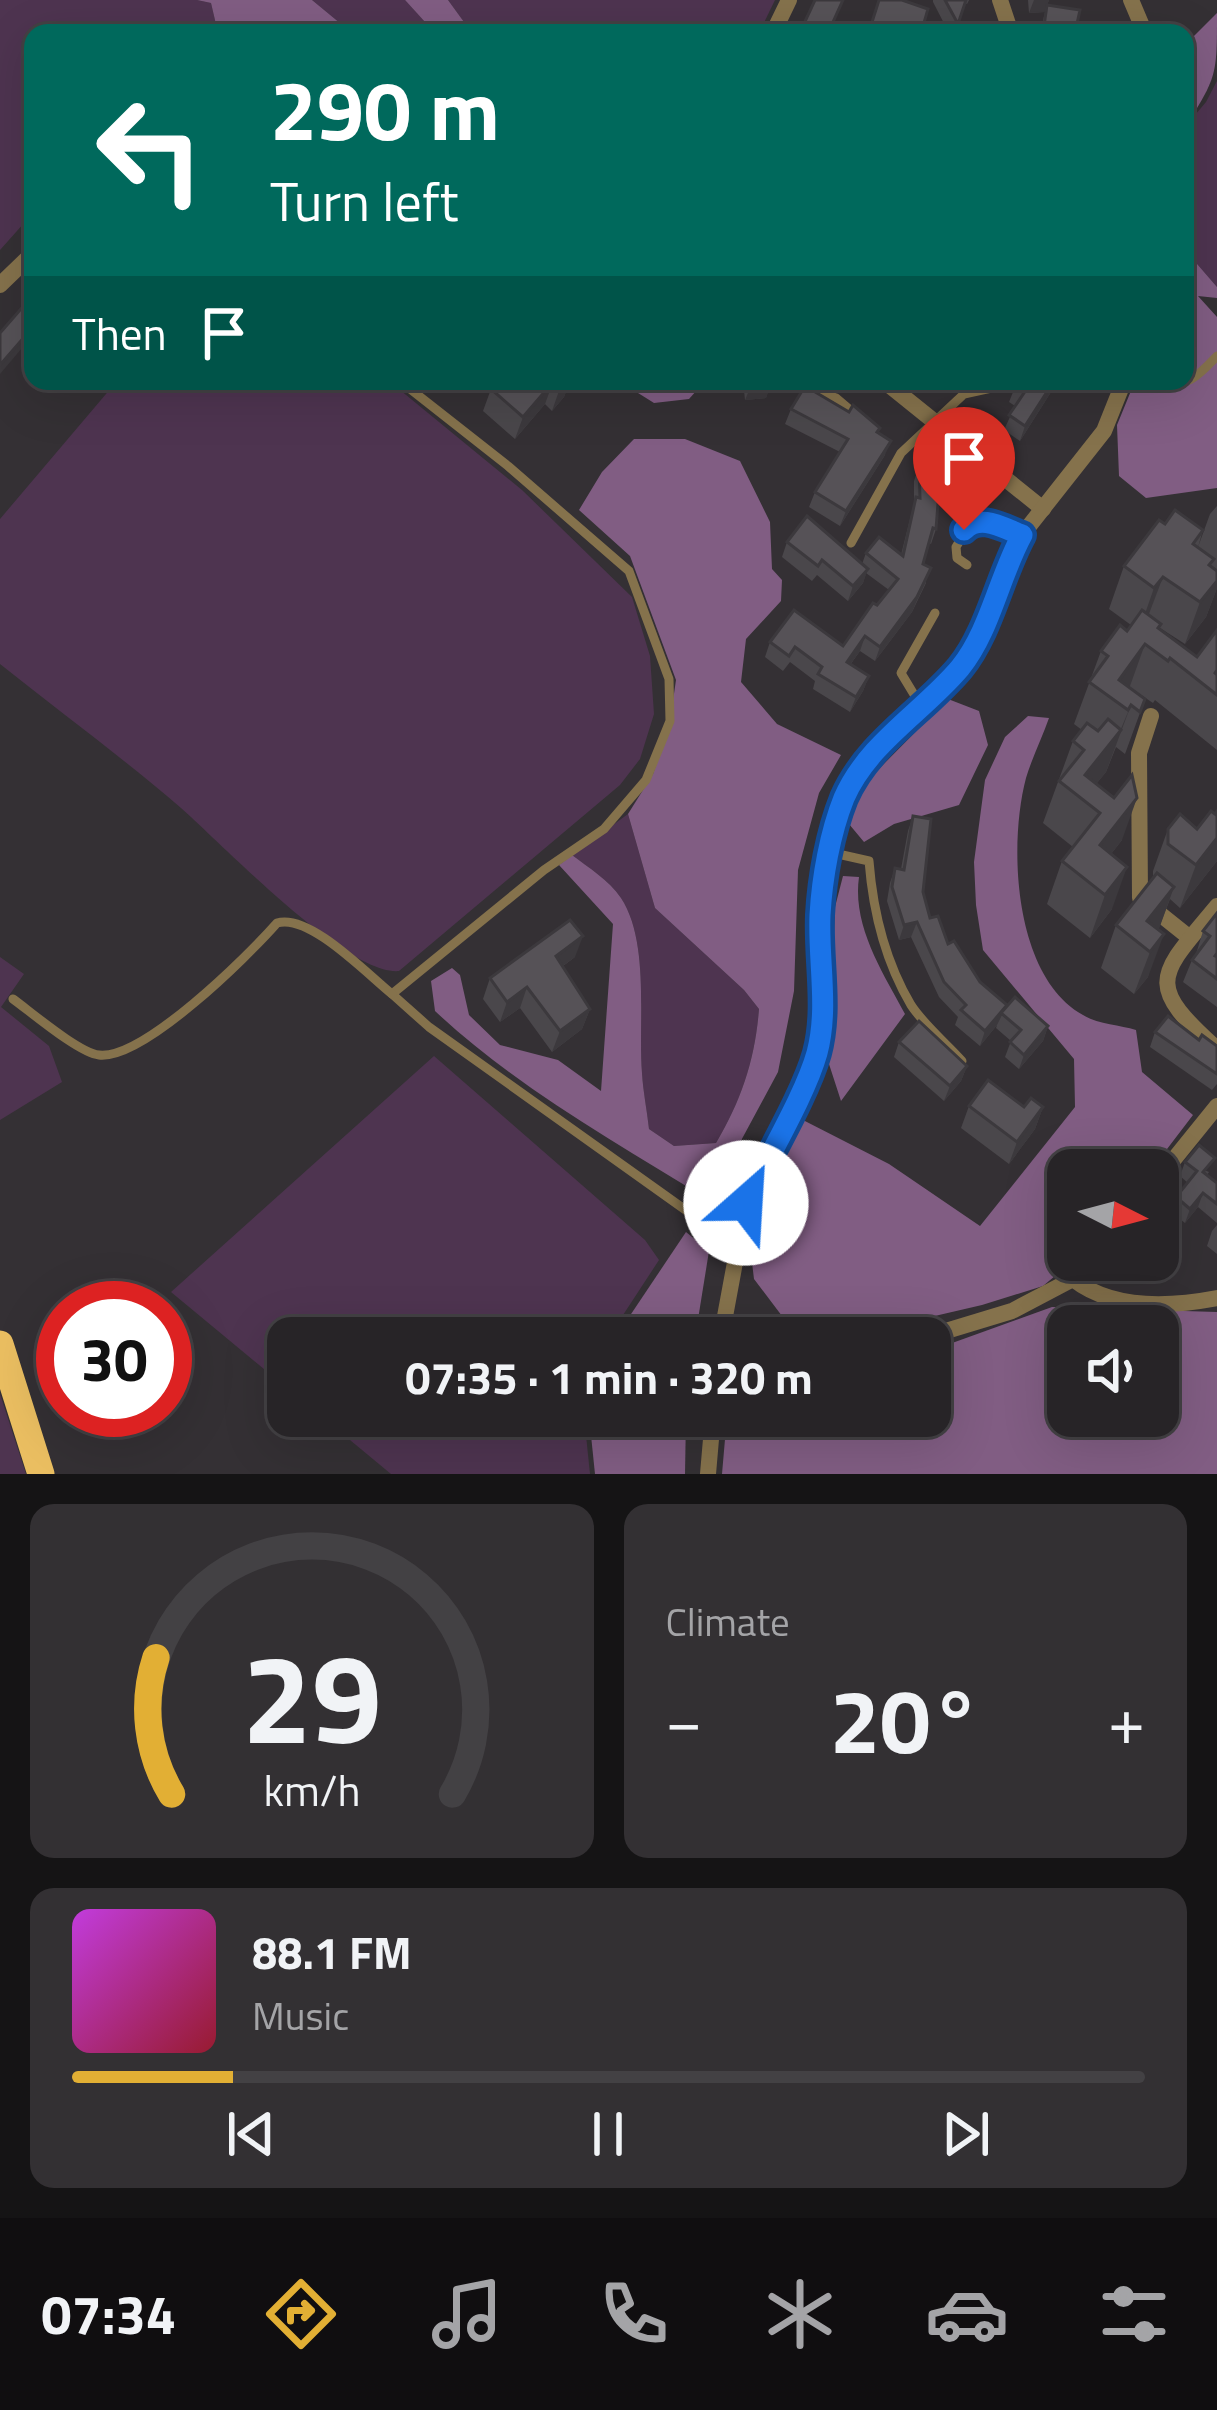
<!DOCTYPE html>
<meta charset="utf-8">
<style>
body{margin:0;font-family:"Titillium Web",sans-serif;background:#333033;color:#f1f3f6;height:100vh;display:flex;flex-direction:column;font-size:45px;white-space:nowrap}
*{box-sizing:border-box;margin:0}
p{font-size:39px;color:#a4a4a7}
.icon{flex:none;width:66px;height:66px;fill:none;stroke:currentColor;stroke-width:2;stroke-linecap:round;stroke-linejoin:round}
.map{position:relative;height:1474px;overflow:hidden}
.drawer{display:flex;flex-direction:column;gap:30px;padding:30px;background:#151415;flex:1}
.drawer>*{flex:none}
.banner{position:absolute;left:24px;top:24px;width:1170px;height:366px;border-radius:24px;box-shadow:0 12px 48px #0002,0 0 0 3px #434144;background:#00695c;color:#fff;overflow:hidden}
.needle{width:78px;rotate:96deg}
.buttons{position:absolute;left:1047px;top:1149px;display:grid;gap:24px}
.buttons a{display:grid;place-items:center;width:132px;height:132px;border-radius:24px;background:#272427;box-shadow:0 12px 48px #0002,0 0 0 3px #434144;font-size:60px}
.speed{position:absolute;left:36px;top:1281px;display:flex;gap:24px;font-size:60px;font-weight:700;text-align:center}
.speed>*{display:grid;place-content:center;width:156px;height:156px;border-radius:50%;background:#272427;box-shadow:0 12px 48px #0002,0 0 0 3px #434144;line-height:1}
.speed .limit{border:18px solid #d22;background:#fff;color:#111}
.pin{position:absolute;display:grid;place-items:center;width:102px;height:102px;color:#fff;margin:-123px -51px;border-radius:50% 50% 50% 0;rotate:-45deg;box-shadow:0 0 12px #0007}
.pin .icon{rotate:45deg}
.me{position:absolute;width:132px;margin:-66px;rotate:26deg;stroke-linejoin:round;filter:drop-shadow(0 0 9px #0008)}
.turn{display:flex;align-items:center;gap:42px;height:252px;padding:0 48px;font-size:54px}
.turn .icon{width:156px;height:156px;stroke-width:2.5}
.turn b{display:block;font-size:84px;line-height:102px}
.then{display:flex;align-items:center;height:114px;padding:0 48px;background:#0003;gap:24px;font-size:45px}
.big{font-size:90px;font-weight:700;line-height:1.1}
.drawer .tile{flex:1;display:flex;flex-direction:column;justify-content:center;gap:18px;min-width:0;padding:0 42px;border-radius:24px;background:#333033}
.drawer .dial{align-items:center;gap:0}
.dial svg{height:312px;overflow:visible;fill:none;stroke:#434144;stroke-width:7;stroke-linecap:round;text-anchor:middle}
.dial text{fill:#f1f3f6;stroke:none}
.song{display:flex;align-items:center;gap:36px}
.cover{width:144px;height:144px;border-radius:18px;background:linear-gradient(135deg,hsl(290 70% 55%),hsl(350 70% 35%))}
.played{height:12px;border-radius:6px;background:linear-gradient(90deg,#e2af34 15%,#434144 15%)}
.keys{display:flex;justify-content:space-around;direction:ltr}
.heat{display:flex;justify-content:space-between;align-items:center;font-size:66px;direction:ltr}
.drawer .tiles{flex:1;display:grid;gap:30px;grid-template-columns:1fr 1fr}
.tile:last-child{grid-column:span 2}
.trip{position:absolute;left:267px;top:1317px;width:684px;height:120px;border-radius:24px;background:#272427;box-shadow:0 12px 48px #0002,0 0 0 3px #434144;font-weight:700;line-height:120px;text-align:center}
.menu{display:flex;height:192px;justify-content:space-around;align-items:center;background:#100e10;color:#a4a4a7}
.menu .icon{width:84px;height:84px}
.menu .on{color:#e2af34}
.menu b{font-size:54px;color:#f1f3f6}
.map>svg:first-child{display:block}
.green{fill:#4e3450}
.forest{fill:#815d83;fill-rule:evenodd}
.lines{fill:none;stroke-linecap:round;stroke-linejoin:round}
.service{stroke:#85724c;stroke-width:9}
.minor{stroke:#85724c;stroke-width:16}
.trunk{stroke:#eabe61;stroke-width:27}
.wall{fill:#4a474b}
.shaded-wall{fill:#3c393d}
.building{fill:#565257;stroke:#3c393d;stroke-width:3}
.route-casing{stroke:#114b97;stroke-width:30}
.route{stroke:#1a73e8;stroke-width:21}
</style>
<div class="map">
<svg width="1217" height="1474" viewBox="0 0 1217 1474">
<rect width="100%" height="100%" fill="#343034"/>
<g class="green">
<polygon points="0,0 197,0 211,3 218,33 33,33 33,213 0,250"/>
<polygon points="312,0 405,0 435,33 352,33"/>
<polygon points="448,0 775,0 759,33 472,33"/>
<polygon points="1217,81 1217,287 1185,250 1185,127 1206,102"/>
<path d="M117,381h272l133,109 110,107 18,59 4,58 -14,45 -20,26 -221,186c-51,5 -177,-127 -218,-163 -58,-50 -121,-96 -181,-144v-145z"/>
<path d="M628,814l27,94 89,82 15,19c-4,50 -17,90 -43,134l-42,3 -25,-17c-2,-19 -6,-37 -7,-56 -4,-51 8,-131 -21,-175 -12,-18 -32,-30 -49,-43z"/>
<polygon points="0,957 24,974 1,1007 49,1046 62,1082 0,1120"/>
<polygon points="434,1056 645,1240 659,1260 608,1338 288,1338 288,1389 171,1292"/>
<polygon points="0,1394 26,1474 0,1474"/>
<polygon points="321,1416 584,1416 590,1474 391,1474"/>
</g>
<g class="forest">
<polygon points="197,0 312,0 352,33 218,33 211,3"/>
<polygon points="405,0 448,0 472,33 435,33"/>
<path d="M1217,13c0,62 0,64 -32,114v-82z"/>
<polygon points="1185,250 1217,287 1217,298 1198,296 1217,317 1217,488 1146,498 1119,476 1117,425 1135,381 1185,381"/>
<polygon points="619,381 705,381 689,399 654,403"/>
<path d="M634,439h51l55,22 30,61 2,47 10,11 -1,21 -35,38 -5,43 36,42 64,31 -22,38 -21,77 -4,121 -16,81 -69,128c-94,-58 -193,-113 -274,-189l-4,-30 21,-13 8,7 9,40 31,30 58,15 43,31 12,-167 -54,-59 13,-10c17,13 37,25 49,43 29,44 17,124 21,175 1,18 5,37 7,56l25,17 42,-3c26,-44 39,-84 43,-134l-15,-19 -89,-82 -27,-94 25,-40 16,-46 7,-48 -46,-124 -51,-46 23,-38z"/>
<polygon points="948,699 979,711 988,745 959,805 894,824 864,842 844,818 867,781"/>
<path d="M1028,716l21,2c-7,20 -17,40 -23,60 -18,68 -12,199 57,237 14,9 37,10 53,15l6,42 51,43 -42,55h-83v90h6l-31,26 -61,19 -116,27 -57,-2 -27,-14 -28,-37 -7,-58 37,-77 17,-25 88,45 91,62 95,-119 -1,-48 -91,-109 -7,-45 -2,-43 11,-82 20,-43z"/>
<path d="M843,876l16,1c-7,49 24,96 46,137l-64,87 -12,-37 6,-157z"/>
<polygon points="686,1232 709,1251 695,1338 615,1338"/>
<path d="M1052,1307l165,5v162h-495l5,-58h203v-65zM1068,1326h90v90h-90z"/>
<polygon points="589,1416 686,1416 685,1474 595,1474"/>
</g>
<g class="lines">
<g class="service">
<polyline points="400,381 508,466 629,571 669,679 670,721 646,780 604,829 544,870 392,994 429,1027 736,1246"/>
<polyline points="787,381 836,398 856,415"/>
<path d="M1162,381c25,8 38,-7 55,-25"/>
<polyline points="851,543 901,453 964,394 1005,385"/>
<polyline points="967,565 957,558 956,547 971,522 982,521 1022,535"/>
<polyline points="921,706 901,673 935,613"/>
<path d="M829,852l40,9c4,51 16,100 42,144 13,20 35,38 51,56"/>
<path d="M13,999c18,13 66,54 86,56 44,5 148,-98 178,-132 32,-10 89,50 115,71"/>
</g>
<g class="minor">
<polyline points="1000,0 1011,33"/>
<polyline points="1131,0 1145,33"/>
<polyline points="773,33 789,0"/>
<polyline points="0,285 33,253"/>
<polyline points="884,381 1043,509"/>
<polyline points="1151,716 1139,753 1140,898 1190,938"/>
<path d="M1217,906c-58,70 -74,77 0,143"/>
<polyline points="1158,1179 1217,1106"/>
<polyline points="1073,1279 1090,1260"/>
<polyline points="721,1338 746,1203 816,1054 823,1006 820,914 829,852 845,797 882,744 961,667 979,638 1004,569 1022,535 1104,431 1124,381"/>
<path d="M923,1338l89,-27 61,-32c39,31 97,28 144,19"/>
<polyline points="708,1474 713,1416"/>
</g>
<polyline class="trunk" points="0,1344 41,1474"/>
</g>
<g class="wall">
<polygon points="879,0 928,9 921,33 868,33"/>
<polygon points="933,0 969,0 967,4 965,3 955,33 949,33 933,2"/>
<polygon points="1028,0 1049,0 1047,5 1075,33 1040,33 1045,12 1029,13"/>
<polygon points="570,381 564,397 552,411 545,404 515,439 483,411 491,389"/>
<polygon points="743,381 771,381 766,398 745,400"/>
<polygon points="1058,381 1020,441 1004,430 1015,406 1009,402 1015,387"/>
<polygon points="791,409 878,433 885,455 840,526 809,507 815,492 840,452 785,424"/>
<polygon points="919,466 936,529 931,544 929,543 923,564 926,583 912,612 875,661 860,651 850,665 869,676 863,691 850,712 813,689 815,681 790,662 783,671 765,657 770,642 843,646 889,590 866,573 863,583 848,601 817,575 812,581 782,557 787,542 862,564 866,553 901,555 914,503 914,481"/>
<polygon points="1217,506 1217,588 1206,617 1185,644 1160,628 1159,629 1197,657 1217,630 1217,750 1155,700 1153,703 1129,687 1145,699 1125,754 1116,747 1106,772 1096,784 1122,840 1111,854 1112,909 1090,938 1047,904 1062,861 1073,847 1043,823 1073,741 1082,730 1074,724 1101,651 1127,631 1131,625 1109,609 1124,566 1165,524 1203,530 1198,547 1210,514"/>
<polygon points="1217,811 1217,861 1180,908 1170,899 1158,930 1148,977 1134,994 1101,968 1116,925 1153,879 1153,871 1168,829 1197,829"/>
<polygon points="913,816 923,892 930,918 948,944 980,982 1007,1005 1048,1026 1043,1041 1019,1069 1005,1057 1011,1041 996,1028 997,1025 980,1046 955,1025 958,1017 939,997 911,937 899,940 887,901 890,883 895,868 901,869 908,831"/>
<polygon points="1217,913 1217,1007 1183,982 1192,960 1196,954 1203,931"/>
<polygon points="575,957 563,966 590,1009 582,1029 552,1052 520,1008 500,1022 483,999 490,978"/>
<polygon points="1155,1032 1199,1040 1217,1046 1217,1084 1212,1090 1150,1047"/>
<polygon points="899,1042 967,1066 961,1081 944,1101 894,1057"/>
<polygon points="969,1106 1024,1107 1043,1107 1035,1129 1009,1164 961,1128"/>
<polygon points="1185,1162 1209,1172 1207,1175 1217,1183 1217,1223 1198,1207 1185,1223 1171,1212 1176,1197 1188,1183 1180,1176"/>
<polygon points="1217,1225 1217,1254 1207,1246 1212,1231"/>
</g>
<g class="shaded-wall">
<polygon points="1034,0 1049,0 1045,12 1029,13"/>
<polygon points="33,327 33,335 0,374 0,365"/>
<polygon points="567,381 570,381 564,397 552,411 560,388"/>
<polygon points="1054,381 1058,381 1020,441 1025,426"/>
<polygon points="553,382 545,404 515,439 523,417"/>
<polygon points="772,383 766,398 745,400 751,386"/>
<polygon points="891,441 885,455 840,526 846,511"/>
<polygon points="931,568 912,612 875,661 880,647"/>
<polygon points="868,569 863,583 848,601 853,586"/>
<polygon points="1163,577 1147,619 1139,631 1154,588"/>
<polygon points="1217,581 1217,588 1206,617 1185,644 1200,602"/>
<polygon points="865,636 860,651 841,677 847,662"/>
<polygon points="1145,644 1130,686 1118,703 1119,680"/>
<polygon points="869,676 863,691 850,712 856,697"/>
<polygon points="1131,705 1106,772 1083,800 1085,775 1120,731"/>
<polygon points="1137,798 1122,840 1089,882 1100,845"/>
<polygon points="1217,838 1217,861 1180,908 1196,865"/>
<polygon points="1127,867 1112,909 1090,938 1105,895"/>
<polygon points="1174,887 1159,929 1147,921"/>
<polygon points="917,922 911,937 899,940 904,925"/>
<polygon points="1164,934 1148,977 1134,994 1150,952"/>
<polygon points="583,936 575,957 549,976 556,956"/>
<polygon points="527,987 520,1008 500,1022 507,1002"/>
<polygon points="1007,1005 997,1025 980,1046 985,1031"/>
<polygon points="590,1009 582,1029 552,1052 560,1031"/>
<polygon points="1048,1026 1043,1041 1019,1069 1024,1055"/>
<polygon points="967,1066 961,1081 944,1101 950,1086"/>
<polygon points="1043,1107 1035,1129 1009,1164 1017,1142"/>
<polygon points="1203,1193 1198,1207 1185,1223 1190,1209"/>
</g>
<g class="building">
<polygon points="815,0 843,0 828,33 794,33 796,28 801,30"/>
<polygon points="879,0 902,0 928,9 922,30 904,25 902,32 872,22"/>
<polygon points="945,0 966,0 958,24"/>
<polygon points="1047,5 1080,10 1075,33 1043,33"/>
<polygon points="33,295 33,327 0,365 0,333"/>
<polygon points="498,381 567,381 560,388 553,382 523,417 491,389"/>
<polygon points="750,381 771,381 772,383 751,386"/>
<polygon points="1018,381 1054,381 1025,426 1009,415 1024,393 1015,387"/>
<polygon points="805,386 849,412 853,405 880,428 877,432 891,441 846,511 815,492 848,439 791,409"/>
<polygon points="919,466 941,466 936,529 933,528 923,564 931,568 917,597 880,647 865,636 847,662 869,676 856,697 818,674 822,667 795,647 789,656 770,642 794,610 843,646 873,603 877,605 898,579 866,553 879,537 903,556 916,497 920,498"/>
<polygon points="1175,510 1203,530 1193,544 1214,559 1209,565 1217,571 1217,581 1200,602 1163,577 1154,588 1124,566 1159,520 1165,524"/>
<polygon points="807,516 868,569 853,586 822,560 818,566 787,542"/>
<polygon points="1142,610 1161,624 1158,628 1197,657 1217,630 1217,670 1215,673 1217,675 1217,695 1170,658 1168,661 1145,644 1119,680 1145,699 1140,712 1131,705 1128,710 1089,682 1108,656 1101,651 1120,625 1127,631"/>
<polygon points="1108,719 1121,730 1085,775 1114,798 1132,775 1137,798 1100,845 1127,867 1105,895 1062,861 1100,813 1059,781 1084,750 1073,741 1087,723 1098,731"/>
<polygon points="1211,811 1215,814 1217,811 1217,838 1196,865 1168,844 1168,829 1180,814 1197,829"/>
<polygon points="913,816 931,819 923,892 930,918 938,916 948,944 954,941 980,982 1007,1005 985,1031 961,1010 966,1005 944,982 917,922 904,925 892,887 895,868 904,870"/>
<polygon points="1157,873 1174,887 1147,921 1164,934 1150,952 1116,925"/>
<polygon points="1217,913 1217,953 1215,956 1217,957 1217,979 1192,960 1210,936 1203,931"/>
<polygon points="570,920 583,936 556,956 590,1009 560,1031 527,987 507,1002 490,978"/>
<polygon points="1015,997 1048,1026 1024,1055 1010,1042 1021,1030 1001,1013"/>
<polygon points="1168,1016 1199,1040 1202,1035 1217,1046 1217,1074 1155,1032"/>
<polygon points="919,1021 967,1066 950,1086 899,1042"/>
<polygon points="988,1080 1024,1107 1031,1098 1043,1107 1017,1142 969,1106"/>
<polygon points="1199,1145 1215,1158 1203,1172 1217,1183 1217,1204 1203,1193 1190,1209 1176,1197 1197,1171 1185,1162"/>
</g>
<g class="lines">
<defs>
<path id="route" d="M746,1203c20,-43 59,-107 71,-150 12,-45 1,-92 3,-138 2,-37 10,-82 24,-117 24,-55 79,-86 116,-130 30,-37 39,-91 62,-133 -19,-7 -42,-22 -58,-5"/>
</defs>
<use href="#route" class="route-casing"/>
<use href="#route" class="route"/>
</g>
</svg>
<div class="buttons">
<a><svg class="needle" viewBox="-14 -14 28 28"><path d="M0-13l5 13h-10z" fill="#e53935"/><path d="M0 13l5-13h-10z" fill="#a4a4a7"/></svg></a>
<a><svg class="icon" aria-label="sound" viewBox="0 0 24 24"><path d="M4 9h4l5-4v14l-5-4H4zM17 9q2 3 0 6"/></svg></a>
</div>
<div class="speed"><div class="limit">30</div></div>
<div class="pin" style="left:964px;top:530px;background:#d93025"><svg class="icon" aria-label="arrive" viewBox="0 0 24 24"><path d="M6 21V4h12l-3 4 3 4H6"/></svg></div>
<svg class="me" style="left:746px;top:1203px" viewBox="-20 -20 40 40"><circle r="19" fill="#fff"/><path d="M0-13L10 11 0 6-10 11z" fill="#1a73e8"/></svg>
<div class="trip">07:35 · 1 min · 320 m</div>
<div class="banner">
<div class="turn"><svg class="icon" aria-label="left" viewBox="0 0 24 24"><path d="M17 20v-9H6M10 6l-5 5 5 5"/></svg><div><b>290 m</b>Turn left</div></div>
<div class="then">Then<svg class="icon" aria-label="arrive" viewBox="0 0 24 24"><path d="M6 21V4h12l-3 4 3 4H6"/></svg></div>
</div>
</div>
<section class="drawer">
<div class="tiles">
<div class="tile dial"><svg viewBox="0 0 100 80">
<path d="M14 69A42 42 0 1 1 86 69"/>
<path d="M14 69A42 42 0 0 1 10 34" stroke="#e2af34"/>
<text x="50" y="56" font-size="32" font-weight="700">29</text>
<text x="50" y="72" font-size="11">km/h</text>
</svg></div>
<div class="tile"><p>Climate</p>
<div class="heat"><a>−</a><b class="big">20°</b><a>+</a></div>
</div>
<div class="tile">
<div class="song"><i class="cover"></i><div><b>88.1 FM</b><p>Music</p></div></div>
<div class="played"></div>
<div class="keys"><svg class="icon" aria-label="previous" viewBox="0 0 24 24"><path d="M18 5L8 12l10 7zM5 5v14"/></svg><svg class="icon" aria-label="pause" viewBox="0 0 24 24"><path d="M8 5v14M16 5v14"/></svg><svg class="icon" aria-label="next" viewBox="0 0 24 24"><path d="M6 5l10 7-10 7zM19 5v14"/></svg></div>
</div>
</div>
</section>
<nav class="menu">
<b>07:34</b>
<svg class="icon on" aria-label="directions" viewBox="0 0 24 24"><path d="M12 3l9 9-9 9-9-9zM9 14v-3h6M13 9l2 2-2 2"/></svg>
<svg class="icon" aria-label="music" viewBox="0 0 24 24"><path d="M9 18V5l10-2v13"/><circle cx="6" cy="18" r="3"/><circle cx="16" cy="16" r="3"/></svg>
<svg class="icon" aria-label="phone" viewBox="0 0 24 24"><path d="M5 4h4l2 5-3 2q2 4 5 5l2-3 5 2v4C11 20 4 13 5 4z"/></svg>
<svg class="icon" aria-label="climate" viewBox="0 0 24 24"><path d="M12 3v18M4 7l16 10M4 17L20 7"/></svg>
<svg class="icon" aria-label="car" viewBox="0 0 24 24"><path d="M5 17H2v-5l4-1 3-4h7l3 4 3 1v5h-3M9 17h6M6 11h13"/><circle cx="7" cy="17" r="2"/><circle cx="17" cy="17" r="2"/></svg>
<svg class="icon" aria-label="filters" viewBox="0 0 24 24"><path d="M4 7h16M4 17h16"/><circle cx="9" cy="7" r="2"/><circle cx="15" cy="17" r="2"/></svg>
</nav>
